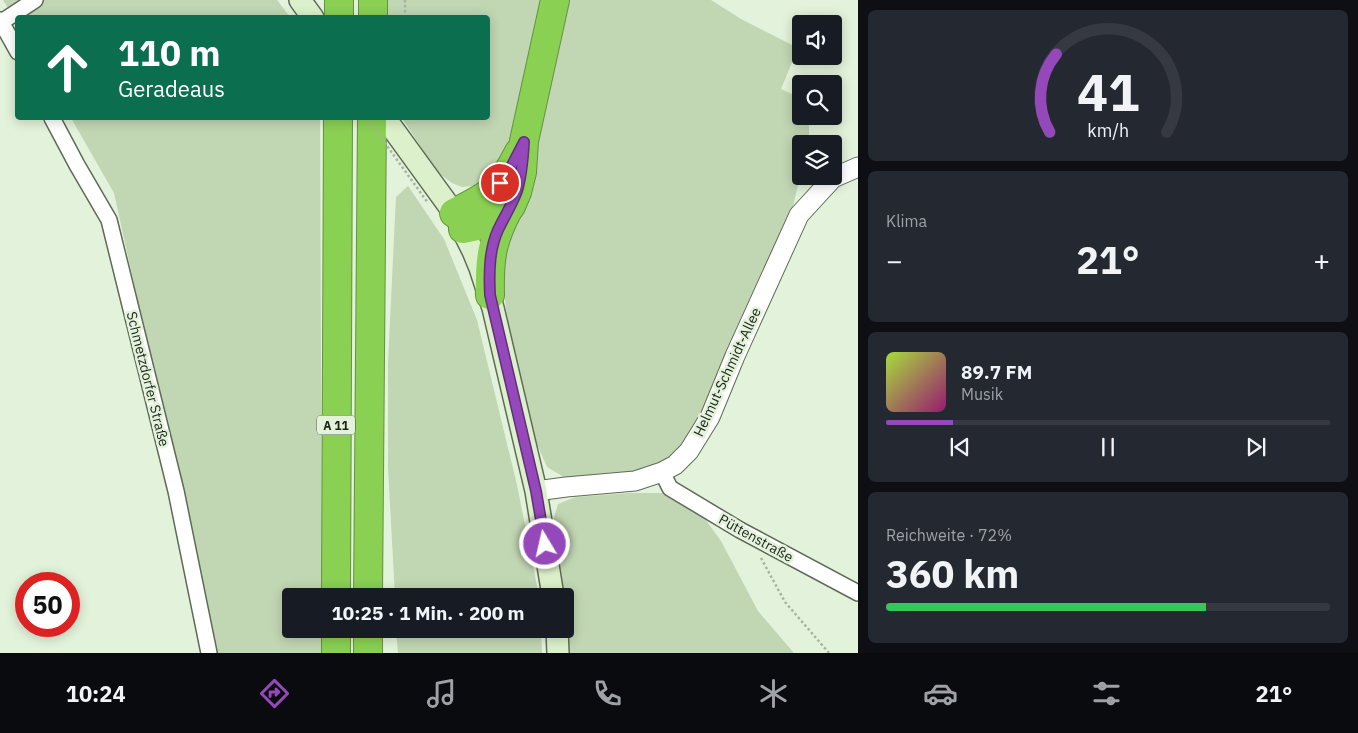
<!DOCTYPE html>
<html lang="de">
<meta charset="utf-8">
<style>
body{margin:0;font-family:"IBM Plex Sans",sans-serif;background:#242831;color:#f1f3f6;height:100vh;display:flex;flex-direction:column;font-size:19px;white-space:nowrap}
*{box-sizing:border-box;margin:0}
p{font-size:16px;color:#9ea1a6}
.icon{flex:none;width:28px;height:28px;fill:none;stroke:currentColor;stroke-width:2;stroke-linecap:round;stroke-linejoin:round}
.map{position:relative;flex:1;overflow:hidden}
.drawer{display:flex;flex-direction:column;gap:10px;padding:10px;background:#0d0f14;width:500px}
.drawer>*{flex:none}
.hud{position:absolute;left:15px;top:15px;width:475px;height:105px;border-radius:5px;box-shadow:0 2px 12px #0003;background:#0b6e4f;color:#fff;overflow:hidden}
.tools{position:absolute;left:792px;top:15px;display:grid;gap:10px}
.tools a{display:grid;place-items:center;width:50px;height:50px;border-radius:5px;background:#171b24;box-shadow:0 2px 12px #0003;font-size:25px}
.speed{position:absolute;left:15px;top:572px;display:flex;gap:10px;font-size:25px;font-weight:700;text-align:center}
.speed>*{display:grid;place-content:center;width:65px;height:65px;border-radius:50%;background:#171b24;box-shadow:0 2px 12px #0003;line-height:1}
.speed .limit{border:8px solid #d22;background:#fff;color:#111}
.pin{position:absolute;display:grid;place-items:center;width:42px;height:42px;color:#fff;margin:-21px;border:2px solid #fff;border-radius:50%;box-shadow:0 1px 5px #0007}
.me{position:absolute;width:55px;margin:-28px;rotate:351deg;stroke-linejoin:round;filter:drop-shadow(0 0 4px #0008)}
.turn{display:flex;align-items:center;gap:18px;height:105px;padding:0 20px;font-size:22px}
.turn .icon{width:65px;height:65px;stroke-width:2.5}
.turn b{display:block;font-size:35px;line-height:42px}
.big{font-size:38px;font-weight:700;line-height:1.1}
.drawer .card{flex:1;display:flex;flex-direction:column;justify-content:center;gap:8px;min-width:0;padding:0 18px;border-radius:8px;background:#242831}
.drawer .dial{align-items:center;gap:0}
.dial svg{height:130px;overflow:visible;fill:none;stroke:#363941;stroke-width:7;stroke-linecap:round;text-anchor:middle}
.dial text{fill:#f1f3f6;stroke:none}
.song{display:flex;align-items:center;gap:15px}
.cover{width:60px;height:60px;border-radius:8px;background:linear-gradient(135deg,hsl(80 70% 55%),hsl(320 70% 35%))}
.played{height:5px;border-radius:2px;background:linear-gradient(90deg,#9548b9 15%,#363941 15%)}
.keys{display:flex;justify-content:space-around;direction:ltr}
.heat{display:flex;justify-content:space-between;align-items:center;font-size:28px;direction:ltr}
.charge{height:8px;border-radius:4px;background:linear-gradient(90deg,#34c759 72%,#363941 0)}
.trip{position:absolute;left:282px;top:588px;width:292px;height:50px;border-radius:5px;background:#171b24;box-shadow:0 2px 12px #0003;font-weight:700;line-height:50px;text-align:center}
.tabs{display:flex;height:80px;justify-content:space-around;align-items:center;background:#090b0e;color:#9ea1a6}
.tabs .icon{width:35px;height:35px}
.tabs .selected{color:#9548b9}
.tabs b{font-size:22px;color:#f1f3f6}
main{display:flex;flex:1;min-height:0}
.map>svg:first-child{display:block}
.green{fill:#c1d6b3}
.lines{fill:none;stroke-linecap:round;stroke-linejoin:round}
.minor-casing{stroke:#5e6b56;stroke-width:18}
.tertiary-casing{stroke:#5e6b56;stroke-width:21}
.secondary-casing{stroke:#5e6b56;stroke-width:24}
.motorway-casing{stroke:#64933f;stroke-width:30}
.path{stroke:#a8b4a0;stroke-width:2.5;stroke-dasharray:2.5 2.5;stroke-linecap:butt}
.minor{stroke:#fff;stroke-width:15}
.tertiary{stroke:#fff;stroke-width:19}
.secondary{stroke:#dcf1cb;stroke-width:21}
.motorway{stroke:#8ad053;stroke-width:28}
.path-bridge{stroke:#a8b4a0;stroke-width:2.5;stroke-dasharray:2.5 2.5;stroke-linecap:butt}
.route-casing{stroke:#612f78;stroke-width:12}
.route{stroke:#9548b9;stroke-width:9}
.labels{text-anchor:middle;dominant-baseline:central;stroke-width:5;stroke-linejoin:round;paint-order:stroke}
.shield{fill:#e3f2da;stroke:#596154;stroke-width:1}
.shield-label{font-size:12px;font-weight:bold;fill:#1e231b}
.street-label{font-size:14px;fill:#1e231b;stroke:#e3f2da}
</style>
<main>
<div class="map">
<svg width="858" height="653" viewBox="0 0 858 653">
<rect width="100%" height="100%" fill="#e3f2da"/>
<g class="green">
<polygon points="3,0 277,0 290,17 18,18 17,23"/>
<polygon points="387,0 545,0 511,139 499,165 482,183 473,186 462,187 452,183 437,172 402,118 488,118 488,18 387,17"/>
<polygon points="568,0 711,0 741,19 798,48 781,89 801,98 801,116 809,116 809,144 801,144 801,172 792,211 689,441 659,465 635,473 567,479 547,467 533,435 507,318 501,261 537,143"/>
<polygon points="71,118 320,118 322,596 291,596 291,629 322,629 322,653 215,653 114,193"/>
<polygon points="408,186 444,239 477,320 517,485 539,596 395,596 388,468 388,362 396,197"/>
<polygon points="629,493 666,493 703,516 721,541 758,611 794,653 565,653 566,596 562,596 554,540 554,518 558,504 576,497"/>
<polygon points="396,629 541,629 542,653 398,653"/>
</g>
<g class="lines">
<defs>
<g id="minor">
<polyline points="0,20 18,52"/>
<polyline points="0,23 35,0"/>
<polyline points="52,118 77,165 109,220 176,491 209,653"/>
<polyline points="662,472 670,488 740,530 858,593"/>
</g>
<polyline id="tertiary" points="536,491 566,487 635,481 662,472 675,465 689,451 710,417 735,356 799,215 833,178 858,167"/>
<g id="secondary">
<polyline points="300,0 313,18"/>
<polyline points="385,118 454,213 473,251 480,268 493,308 536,491 553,596"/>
<polyline points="557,629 558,653"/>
</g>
<g id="motorway">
<polyline points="339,18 339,0"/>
<polyline points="373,18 373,0"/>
<path d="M454,213c36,-18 46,-23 65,-61"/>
<polyline points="463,229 491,223 500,218 511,206 517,192 522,172 524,141 555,0"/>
<path d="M490,295c-1,-37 2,-55 19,-87"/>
<polyline points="336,596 338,118"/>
<polyline points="368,596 372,118"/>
<polyline points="336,653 336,629"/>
<polyline points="368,653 368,629"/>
</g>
</defs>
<use href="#minor" class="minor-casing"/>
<use href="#tertiary" class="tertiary-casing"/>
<use href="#secondary" class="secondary-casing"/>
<use href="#motorway" class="motorway-casing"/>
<g class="path">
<polyline points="405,0 405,18"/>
<polyline points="761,558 785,602 829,653"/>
</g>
<use href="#minor" class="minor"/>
<use href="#tertiary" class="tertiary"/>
<use href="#secondary" class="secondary"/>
<use href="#motorway" class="motorway"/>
<polyline class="path-bridge" points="367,118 428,203"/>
</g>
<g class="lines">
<defs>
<path id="route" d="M500,183l10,-14 14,-27c-1,17 -2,33 -7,49 -5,14 -13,26 -19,39 -9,20 -9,43 -8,65l46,196 9,53"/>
</defs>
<use href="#route" class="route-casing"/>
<use href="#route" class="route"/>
</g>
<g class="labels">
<rect class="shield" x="317" y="415.5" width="38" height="19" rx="4"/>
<g class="shield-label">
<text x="336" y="425">A 11</text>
</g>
<g class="street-label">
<text transform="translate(727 372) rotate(-65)">Helmut-Schmidt-Allee</text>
<text transform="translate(148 379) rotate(76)">Schmetzdorfer Straße</text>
<text transform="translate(756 538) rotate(29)">Püttenstraße</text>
</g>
</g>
</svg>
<div class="tools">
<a><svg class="icon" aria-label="sound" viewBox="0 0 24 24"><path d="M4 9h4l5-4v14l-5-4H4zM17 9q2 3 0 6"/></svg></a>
<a><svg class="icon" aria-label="search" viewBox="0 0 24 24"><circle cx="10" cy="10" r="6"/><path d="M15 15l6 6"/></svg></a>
<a><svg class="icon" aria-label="layers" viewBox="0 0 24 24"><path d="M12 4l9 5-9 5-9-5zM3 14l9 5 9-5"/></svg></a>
</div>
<div class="speed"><div class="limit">50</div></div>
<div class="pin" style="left:500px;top:183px;background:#d93025"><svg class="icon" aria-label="arrive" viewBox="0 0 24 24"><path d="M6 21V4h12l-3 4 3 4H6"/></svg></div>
<svg class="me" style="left:545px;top:544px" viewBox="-20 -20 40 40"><circle r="17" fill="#9548b9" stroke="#fff" stroke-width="3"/><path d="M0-11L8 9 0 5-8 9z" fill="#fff"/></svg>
<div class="trip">10:25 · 1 Min. · 200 m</div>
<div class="hud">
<div class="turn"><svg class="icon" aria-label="ahead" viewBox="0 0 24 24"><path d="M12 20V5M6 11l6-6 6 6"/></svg><div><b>110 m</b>Geradeaus</div></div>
</div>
</div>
<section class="drawer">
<div class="card dial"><svg viewBox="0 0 100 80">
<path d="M14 69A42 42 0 1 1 86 69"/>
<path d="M14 69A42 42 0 0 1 18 21" stroke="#9548b9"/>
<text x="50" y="56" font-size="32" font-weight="700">41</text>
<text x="50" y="72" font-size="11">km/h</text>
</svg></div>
<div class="card"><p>Klima</p>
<div class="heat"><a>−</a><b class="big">21°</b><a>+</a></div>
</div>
<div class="card">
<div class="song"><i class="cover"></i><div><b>89.7 FM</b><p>Musik</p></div></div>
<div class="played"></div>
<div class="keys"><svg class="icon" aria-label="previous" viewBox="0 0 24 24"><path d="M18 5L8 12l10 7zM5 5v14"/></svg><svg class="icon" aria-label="pause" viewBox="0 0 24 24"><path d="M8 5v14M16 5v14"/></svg><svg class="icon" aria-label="next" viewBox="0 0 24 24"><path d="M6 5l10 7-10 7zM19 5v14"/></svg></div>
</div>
<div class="card"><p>Reichweite · 72%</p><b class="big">360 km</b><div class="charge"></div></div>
</section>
</main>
<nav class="tabs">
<b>10:24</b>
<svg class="icon selected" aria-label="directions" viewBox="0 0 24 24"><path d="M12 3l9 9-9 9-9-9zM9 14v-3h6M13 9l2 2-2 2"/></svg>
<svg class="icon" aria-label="music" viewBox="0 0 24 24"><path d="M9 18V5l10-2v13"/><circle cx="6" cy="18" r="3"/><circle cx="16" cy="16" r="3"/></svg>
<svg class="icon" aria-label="phone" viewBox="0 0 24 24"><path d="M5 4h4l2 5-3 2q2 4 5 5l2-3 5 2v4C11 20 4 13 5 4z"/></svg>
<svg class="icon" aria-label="climate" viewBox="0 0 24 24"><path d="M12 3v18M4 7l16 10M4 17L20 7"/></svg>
<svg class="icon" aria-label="car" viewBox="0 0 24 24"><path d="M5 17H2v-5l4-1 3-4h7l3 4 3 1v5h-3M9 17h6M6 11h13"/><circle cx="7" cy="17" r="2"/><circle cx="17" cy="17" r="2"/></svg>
<svg class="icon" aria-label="filters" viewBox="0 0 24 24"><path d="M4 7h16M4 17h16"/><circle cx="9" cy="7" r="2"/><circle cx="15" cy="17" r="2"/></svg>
<b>21°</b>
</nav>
